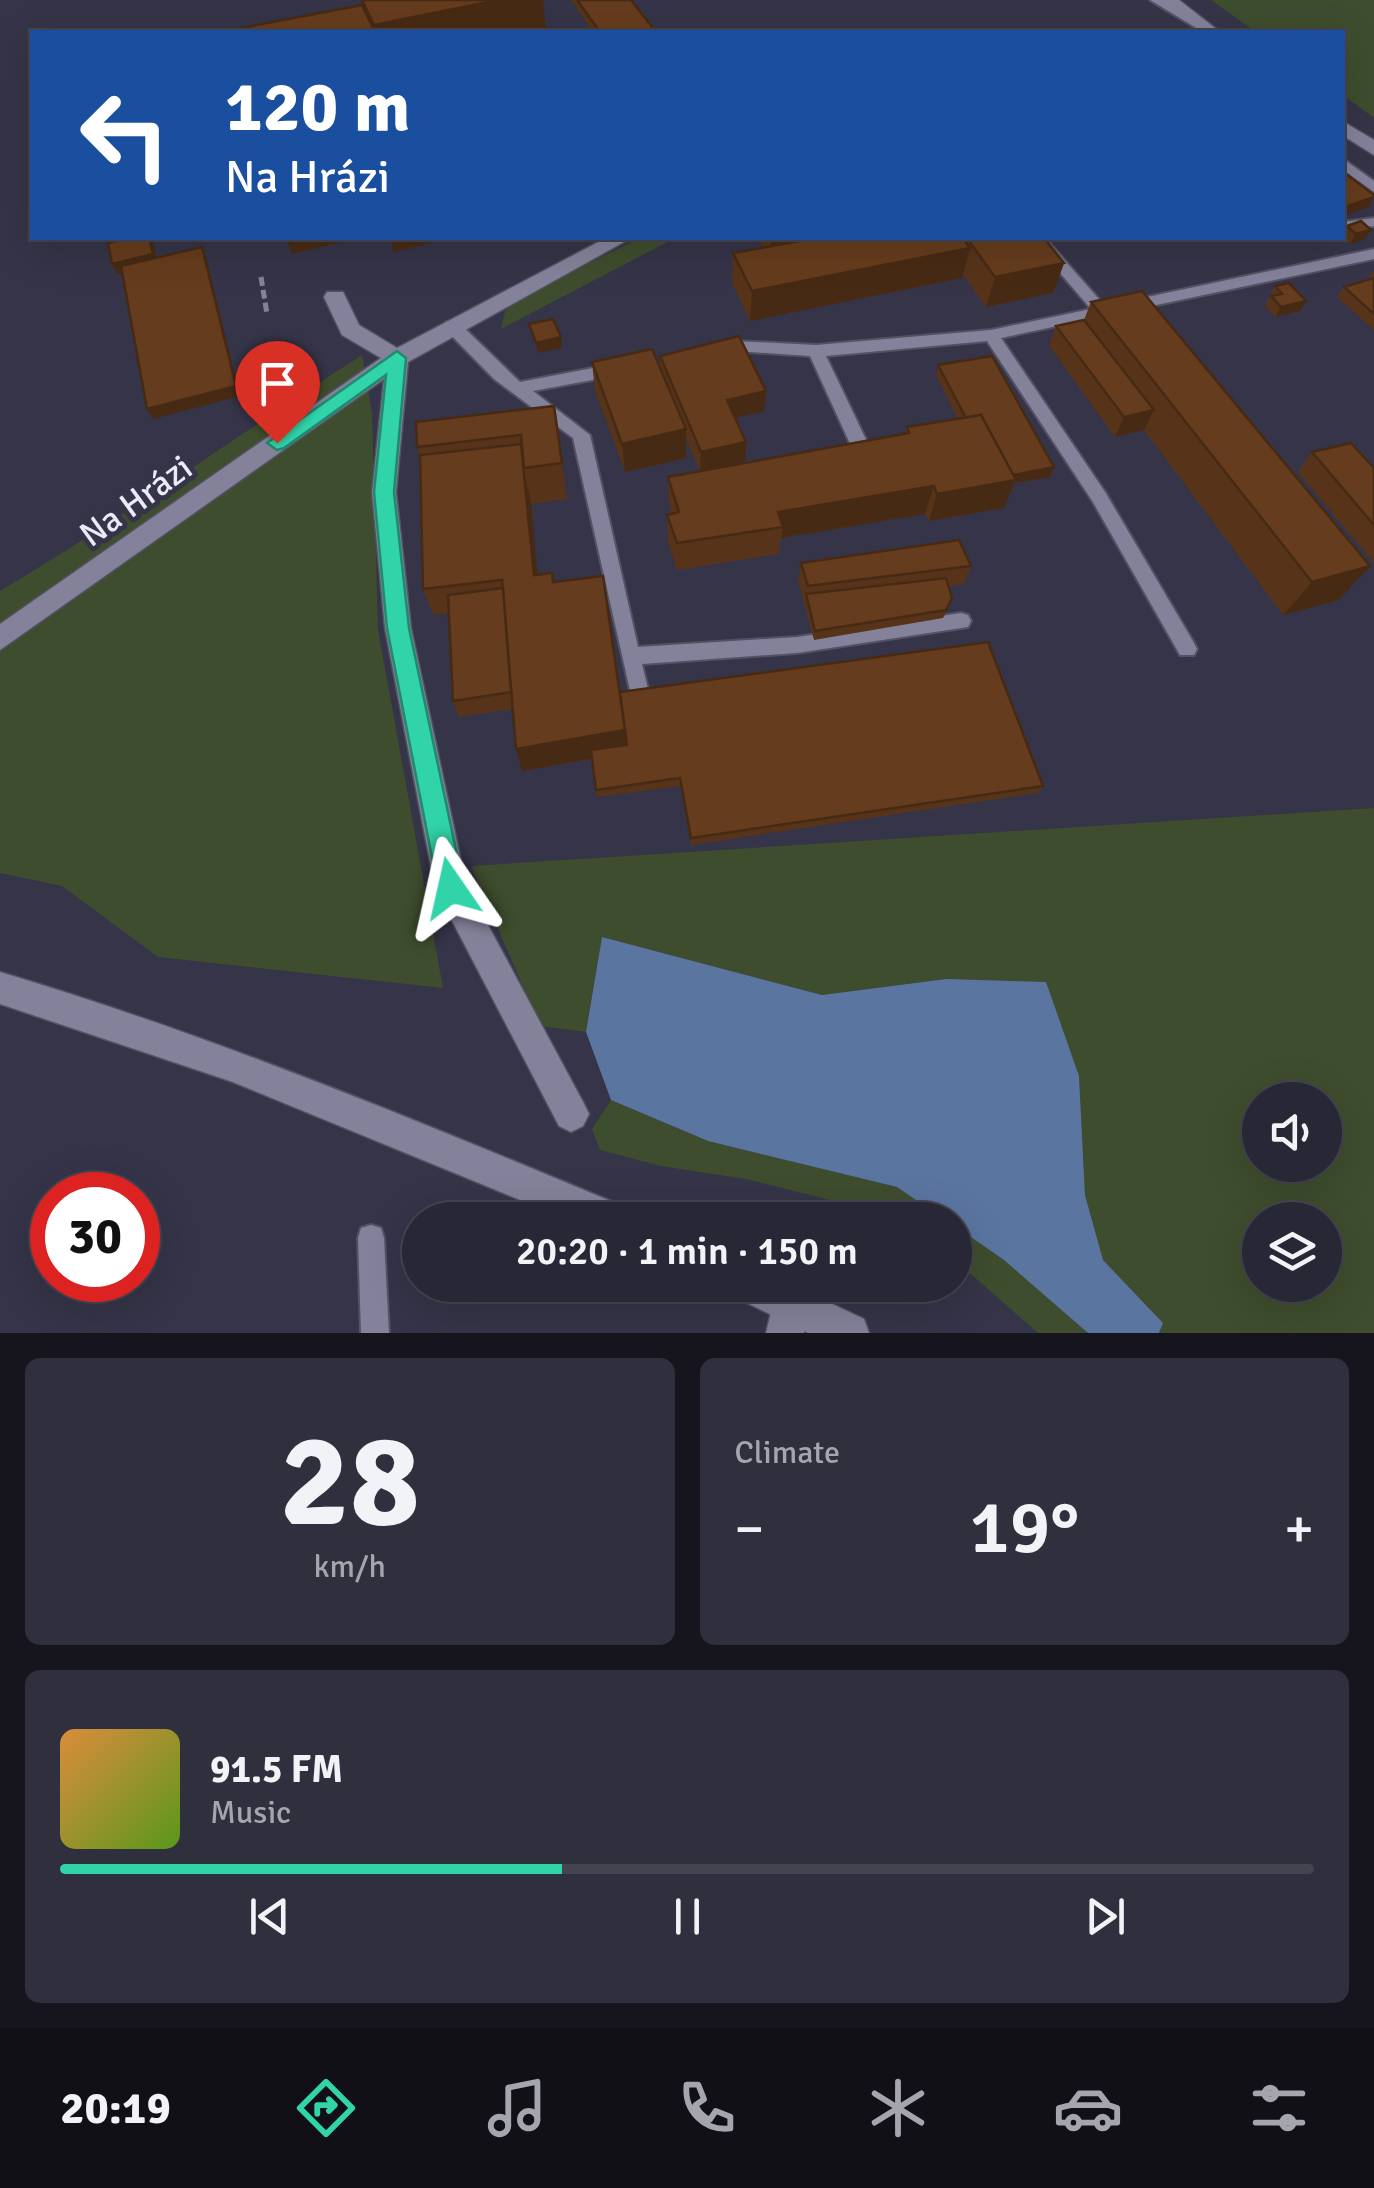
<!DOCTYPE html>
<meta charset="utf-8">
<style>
body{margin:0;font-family:Signika,sans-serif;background:#302f3e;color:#f1f3f6;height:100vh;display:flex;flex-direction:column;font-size:38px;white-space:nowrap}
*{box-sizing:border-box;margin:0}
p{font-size:32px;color:#a5a5ad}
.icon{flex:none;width:55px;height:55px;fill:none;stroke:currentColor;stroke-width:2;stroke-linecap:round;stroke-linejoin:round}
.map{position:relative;height:1333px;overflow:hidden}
.side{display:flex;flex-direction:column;gap:25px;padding:25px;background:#16151e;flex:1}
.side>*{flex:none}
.banner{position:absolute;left:30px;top:30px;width:1315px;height:210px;border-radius:0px;box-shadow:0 10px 40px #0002,0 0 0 2px #444451;background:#1a4fa0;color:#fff;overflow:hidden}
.buttons{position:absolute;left:1242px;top:1082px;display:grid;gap:20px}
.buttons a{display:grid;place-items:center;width:100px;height:100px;border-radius:50%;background:#282736;box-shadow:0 10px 40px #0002,0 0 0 2px #444451;font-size:50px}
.speed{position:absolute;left:30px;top:1172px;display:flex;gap:20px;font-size:50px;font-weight:700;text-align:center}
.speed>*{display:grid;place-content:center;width:130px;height:130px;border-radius:50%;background:#282736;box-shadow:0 10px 40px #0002,0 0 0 2px #444451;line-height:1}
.speed .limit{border:15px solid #d22;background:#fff;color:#111}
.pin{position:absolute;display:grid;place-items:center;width:85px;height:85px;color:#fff;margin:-102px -42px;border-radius:50% 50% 50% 0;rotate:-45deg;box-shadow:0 0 10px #0007}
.pin .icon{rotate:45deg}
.me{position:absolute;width:110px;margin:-55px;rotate:349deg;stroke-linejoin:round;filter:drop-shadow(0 0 8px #0008)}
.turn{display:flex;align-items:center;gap:35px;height:210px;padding:0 30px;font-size:45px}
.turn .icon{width:130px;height:130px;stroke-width:2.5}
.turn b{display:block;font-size:70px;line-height:85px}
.big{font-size:75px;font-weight:600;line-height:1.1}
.side .widget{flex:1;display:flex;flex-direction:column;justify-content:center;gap:15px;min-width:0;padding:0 35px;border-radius:15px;background:#302f3e}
.side .dial{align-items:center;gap:0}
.dial b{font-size:130px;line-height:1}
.song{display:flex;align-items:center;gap:30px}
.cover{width:120px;height:120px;border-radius:15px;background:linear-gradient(135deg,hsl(30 70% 55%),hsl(90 70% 35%))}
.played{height:10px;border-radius:5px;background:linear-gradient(90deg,#31d4a9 40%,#444451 40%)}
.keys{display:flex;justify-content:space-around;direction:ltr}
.heat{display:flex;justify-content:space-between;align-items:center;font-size:55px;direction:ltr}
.side .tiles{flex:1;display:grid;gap:25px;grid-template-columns:1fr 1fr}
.widget:last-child{grid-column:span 2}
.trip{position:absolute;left:402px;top:1202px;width:570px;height:100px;border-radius:50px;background:#282736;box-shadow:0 10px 40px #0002,0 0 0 2px #444451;font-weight:600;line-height:100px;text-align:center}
.tab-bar{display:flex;height:160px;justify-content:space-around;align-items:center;background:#101016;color:#a5a5ad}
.tab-bar .icon{width:70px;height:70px}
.tab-bar .active{color:#31d4a9}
.tab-bar b{font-size:45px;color:#f1f3f6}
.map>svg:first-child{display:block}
.green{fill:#3e4d2d;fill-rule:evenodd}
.water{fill:#5a75a0}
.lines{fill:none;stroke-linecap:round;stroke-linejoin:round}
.service-casing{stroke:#535163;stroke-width:4}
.minor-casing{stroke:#535163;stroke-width:3}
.tertiary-casing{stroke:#535163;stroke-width:3}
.path{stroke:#848494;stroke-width:5;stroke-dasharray:9 4;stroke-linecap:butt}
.service{fill:#84829a;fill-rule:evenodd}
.minor{fill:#84829a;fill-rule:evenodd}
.tertiary{fill:#84829a;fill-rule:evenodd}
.wall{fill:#573419}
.shaded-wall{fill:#472a14}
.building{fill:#653c1d;stroke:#472a14;stroke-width:2.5}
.route{fill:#31d4a9;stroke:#208a6e;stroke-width:2.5}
.labels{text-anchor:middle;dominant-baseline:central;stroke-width:10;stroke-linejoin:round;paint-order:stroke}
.street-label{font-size:35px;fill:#ebebf8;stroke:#353448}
</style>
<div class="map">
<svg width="1374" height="1333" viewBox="0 0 1374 1333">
<rect width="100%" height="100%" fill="#353448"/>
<g class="green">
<polygon points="1211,0 1374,0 1374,118 1343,95 1342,32 1256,32"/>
<polygon points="640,238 675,238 501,329 505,311 520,297"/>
<path d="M362,355l10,58 6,217 65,358 -285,-31 -96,-71 -62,-13v-282c124,-74 241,-158 362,-236z"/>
<path d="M1374,808v525h-215l4,-10 -60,-63 -18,-65 -6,-119 -133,-97 -124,16 -220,-58 -16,95 -46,-6 -69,-160zM1260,1100h65v65h-65zM1260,1220h65v65h-65z"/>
<polygon points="611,1100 708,1141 897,1187 945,1220 887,1220 870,1210 746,1179 661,1166 600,1150 592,1129"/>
<polygon points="955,1226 1004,1259 1088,1333 1038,1333 955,1260"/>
</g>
<polygon class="water" points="602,937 822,995 946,979 1046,982 1079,1076 1085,1195 1103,1260 1163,1323 1159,1333 1088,1333 1004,1260 955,1226 955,1220 945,1220 897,1187 708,1141 611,1100 586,1032"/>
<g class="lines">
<defs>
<g id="service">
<polygon points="1150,0 1165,0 1217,32 1203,32"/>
<polygon points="1342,158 1374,181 1374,192 1342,169"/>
<polygon points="1374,218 1374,226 1342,231 1342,222"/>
<polygon points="1030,238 1045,238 1105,306 1374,249 1374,259 1001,338 1105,492 1194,643 1197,649 1194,655 1180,655 1093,502 987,341 826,356 870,448 861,454 852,448 810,356 736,351 721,355 713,349 715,345 736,341 816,345 991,330 1091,309"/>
<polygon points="452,321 458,322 520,382 619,363 627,369 619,375 533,391 590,435 638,647 797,637 961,613 968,615 971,621 968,627 797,653 642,664 648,689 645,695 638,698 631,695 573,438 494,379 446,330 446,322"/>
<polygon points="371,1225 381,1228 384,1238 389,1333 361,1333 358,1238 361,1228"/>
</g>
<g id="minor">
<polygon points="606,238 631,238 408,362 396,492 411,628 466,884 583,1102 589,1114 583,1126 571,1132 559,1126 435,888 385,628 372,492 384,379 0,650 0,624 381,358 342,335 324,297 327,292 343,292 359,325 397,348"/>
<polygon points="790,1286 804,1291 809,1305 804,1333 766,1333 776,1291"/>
</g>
<g id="tertiary">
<polygon points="1160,0 1179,0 1220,32 1202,32"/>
<polygon points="1342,121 1374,140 1374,155 1342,135"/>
<path d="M0,972c214,64 419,149 625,235l5,13h-61l-336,-138 -233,-78z"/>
<polygon points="731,1285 792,1285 864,1319 869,1333 808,1333 737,1298"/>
</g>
</defs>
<use href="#service" class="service-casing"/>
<use href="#minor" class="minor-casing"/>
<use href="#tertiary" class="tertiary-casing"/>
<polyline class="path" points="261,277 267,314"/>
<use href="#service" class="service"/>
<use href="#minor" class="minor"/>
<use href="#tertiary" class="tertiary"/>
</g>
<g class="wall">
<polygon points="571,0 631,0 656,32 593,32"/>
<polygon points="1347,226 1364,240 1350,244 1342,238 1342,232"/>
<polygon points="758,238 1044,238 1064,263 1053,293 986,307 963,274 962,278 750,321 732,283 733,253 764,247"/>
<polygon points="1374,271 1374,330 1337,297 1344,287 1372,279 1370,276"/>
<polygon points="1275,286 1306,301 1300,311 1275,317 1265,306"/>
<polygon points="1091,302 1339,600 1283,615 1144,430 1115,437 1049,346 1056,326 1084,320"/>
<polygon points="660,356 764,411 735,418 746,442 745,461 714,468 905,434 907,427 958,419 936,375 938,365 1054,467 1050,477 1014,483 1004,508 929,521 925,514 781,538 779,554 677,570 668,542 667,515 672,514 669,504 668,477 700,471 686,438 686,458 625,472 595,391 592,362 660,368"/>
<polygon points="554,406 567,499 531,504 537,575 554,582 620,692 1043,786 1038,793 691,845 681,786 597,797 592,759 522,771 512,709 459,717 453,701 449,613 433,615 423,589 420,455 417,447"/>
<polygon points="1312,452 1374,468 1374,563 1298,472"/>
<polygon points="801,563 971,566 964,584 948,586 949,607 943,618 814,640 798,581"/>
</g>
<g class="shaded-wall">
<polygon points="498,0 543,0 546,29 530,32 376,32 374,25"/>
<polygon points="1374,197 1369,207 1342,216 1342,208"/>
<polygon points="1371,230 1364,240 1350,244 1356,234"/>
<polygon points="149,238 154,244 158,265 117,274 112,264"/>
<polygon points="286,238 359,238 292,254"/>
<polygon points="407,238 452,238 394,252 391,241"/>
<polygon points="771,238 876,238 770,258"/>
<polygon points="202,247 206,257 240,396 153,419 147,409"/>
<polygon points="970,248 962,278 750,321 752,291"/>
<polygon points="1064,263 1053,293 986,307 995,277"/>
<polygon points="1306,301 1300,311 1275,317 1281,307"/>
<polygon points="561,337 562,348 538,353 536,343"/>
<polygon points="766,391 764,411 726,420 727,400"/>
<polygon points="1154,410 1144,430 1115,437 1124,417"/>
<polygon points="686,429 686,458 625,472 622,444"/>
<polygon points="746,442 745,461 700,472 701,452"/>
<polygon points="1054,467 1050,477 1014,483 1004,508 929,521 937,494 997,477"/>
<polygon points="526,478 531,504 540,601 534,575"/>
<polygon points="934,486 925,514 781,538 783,527 778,512"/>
<polygon points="1370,566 1339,600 1283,615 1312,582"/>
<polygon points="625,730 627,752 522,771 516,749"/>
</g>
<g class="building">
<polygon points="362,0 498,0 374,25"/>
<polygon points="577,0 631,0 656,32 600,32"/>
<polygon points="362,5 375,32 220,32"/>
<polygon points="1342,171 1374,195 1374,197 1342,208"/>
<polygon points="1361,221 1371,230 1356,234 1347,226"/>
<polygon points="130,238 149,238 153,254 112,264 108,243"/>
<polygon points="389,238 407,238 391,241"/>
<polygon points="816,238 963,238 970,248 752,291 733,253"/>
<polygon points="967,238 1044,238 1064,263 995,277"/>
<polygon points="202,247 236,386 147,409 121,266"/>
<polygon points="1374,278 1374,314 1344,287"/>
<polygon points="1289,283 1306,301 1281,307 1271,296 1282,294 1275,286"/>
<polygon points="1142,291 1370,566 1312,582 1091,302"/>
<polygon points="553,319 561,337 536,343 529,324"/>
<polygon points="1084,320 1154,410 1124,417 1056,326"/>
<polygon points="739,336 766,391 727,400 746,442 701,452 660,356"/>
<polygon points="652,349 686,429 622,444 592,362"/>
<polygon points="992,356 1054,467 1013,475 981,415 966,418 938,365"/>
<polygon points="554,406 562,463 524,468 521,435 417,447 416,422"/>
<polygon points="981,415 1016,480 937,494 934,486 778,512 783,527 677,543 667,515 679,512 668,477 909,433 907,427"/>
<polygon points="1351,443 1374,468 1374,525 1312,452"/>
<polygon points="521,444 534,575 552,573 553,582 603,576 625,730 516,749 502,580 423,589 420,455"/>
<polygon points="959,540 971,566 808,586 801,563"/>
<polygon points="946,578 952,598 946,610 815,631 806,594"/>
<polygon points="503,588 511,692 453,701 448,595"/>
<polygon points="988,642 1043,786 691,838 680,778 596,790 591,750 627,745 620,692"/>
</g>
<polygon class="route" points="397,351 406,358 394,492 409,628 464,888 460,896 451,900 442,896 438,888 387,628 374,492 386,375 284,448 277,450 267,443"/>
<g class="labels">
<g class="street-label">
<text transform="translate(136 501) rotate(-36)">Na Hrázi</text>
</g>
</g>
</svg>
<div class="buttons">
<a><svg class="icon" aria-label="sound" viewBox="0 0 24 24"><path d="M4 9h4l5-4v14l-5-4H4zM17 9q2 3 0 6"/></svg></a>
<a><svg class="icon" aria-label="layers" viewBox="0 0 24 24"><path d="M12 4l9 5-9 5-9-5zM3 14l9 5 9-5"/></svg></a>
</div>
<div class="speed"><div class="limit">30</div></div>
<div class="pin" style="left:277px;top:443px;background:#d93025"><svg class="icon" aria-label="arrive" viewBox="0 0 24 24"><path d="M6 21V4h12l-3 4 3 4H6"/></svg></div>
<svg class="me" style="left:451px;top:888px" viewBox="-20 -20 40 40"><path d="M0-17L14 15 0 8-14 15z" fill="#31d4a9" stroke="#fff" stroke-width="4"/></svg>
<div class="trip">20:20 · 1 min · 150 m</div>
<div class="banner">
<div class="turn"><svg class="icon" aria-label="left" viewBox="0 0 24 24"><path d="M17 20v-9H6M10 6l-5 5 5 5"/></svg><div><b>120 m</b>Na Hrázi</div></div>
</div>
</div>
<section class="side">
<div class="tiles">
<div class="widget dial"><b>28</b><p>km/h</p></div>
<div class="widget"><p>Climate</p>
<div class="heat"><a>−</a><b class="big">19°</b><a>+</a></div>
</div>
<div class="widget">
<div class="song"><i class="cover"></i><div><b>91.5 FM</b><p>Music</p></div></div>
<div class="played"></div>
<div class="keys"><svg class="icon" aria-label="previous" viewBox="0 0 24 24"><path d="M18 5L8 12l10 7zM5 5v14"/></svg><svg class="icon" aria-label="pause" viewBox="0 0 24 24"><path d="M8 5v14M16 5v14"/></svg><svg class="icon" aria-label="next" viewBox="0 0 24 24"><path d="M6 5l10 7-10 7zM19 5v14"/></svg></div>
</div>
</div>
</section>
<nav class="tab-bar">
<b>20:19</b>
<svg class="icon active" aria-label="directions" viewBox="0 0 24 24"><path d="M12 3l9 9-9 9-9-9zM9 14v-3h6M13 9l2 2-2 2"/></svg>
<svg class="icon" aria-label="music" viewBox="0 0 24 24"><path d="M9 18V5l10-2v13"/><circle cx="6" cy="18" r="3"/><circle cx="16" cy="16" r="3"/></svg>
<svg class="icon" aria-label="phone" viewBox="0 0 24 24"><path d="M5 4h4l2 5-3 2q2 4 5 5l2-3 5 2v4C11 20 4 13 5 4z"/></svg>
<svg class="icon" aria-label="climate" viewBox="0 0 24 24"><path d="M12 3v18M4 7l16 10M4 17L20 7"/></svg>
<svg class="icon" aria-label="car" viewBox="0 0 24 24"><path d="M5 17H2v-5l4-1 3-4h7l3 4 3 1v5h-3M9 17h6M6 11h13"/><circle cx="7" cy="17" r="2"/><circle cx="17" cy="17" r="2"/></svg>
<svg class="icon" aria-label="filters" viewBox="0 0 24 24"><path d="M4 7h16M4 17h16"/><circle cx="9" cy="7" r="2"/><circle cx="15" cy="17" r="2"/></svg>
</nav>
